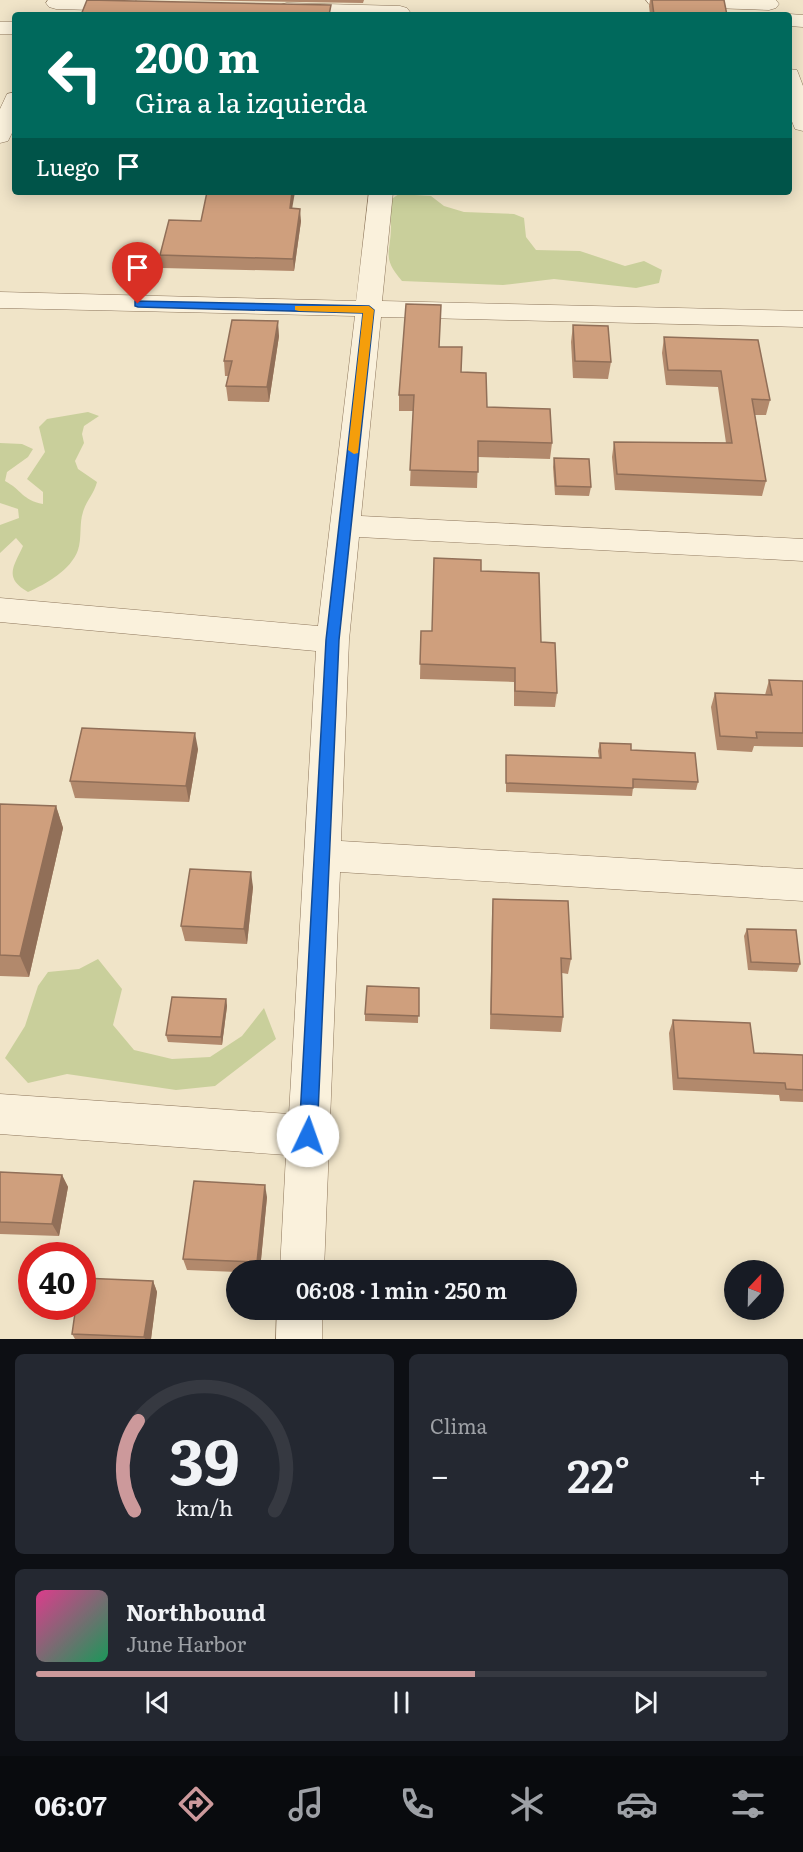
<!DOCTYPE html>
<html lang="es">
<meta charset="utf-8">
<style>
body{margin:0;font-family:Literata,serif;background:#242831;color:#f1f3f6;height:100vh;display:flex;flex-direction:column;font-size:22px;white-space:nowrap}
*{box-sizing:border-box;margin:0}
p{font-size:20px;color:#9ea1a6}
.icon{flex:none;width:33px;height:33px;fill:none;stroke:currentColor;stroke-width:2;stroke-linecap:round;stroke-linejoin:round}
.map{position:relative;height:1339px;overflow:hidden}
.details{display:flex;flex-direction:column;gap:15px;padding:15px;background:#0d0f14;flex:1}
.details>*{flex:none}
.guide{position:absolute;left:12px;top:12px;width:780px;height:183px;border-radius:6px;box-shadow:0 3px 15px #0003;background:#00695c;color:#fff;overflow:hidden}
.needle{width:39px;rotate:22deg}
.tools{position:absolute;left:724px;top:1260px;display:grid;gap:12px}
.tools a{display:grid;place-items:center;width:60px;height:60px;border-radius:50%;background:#171b24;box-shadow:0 3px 15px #0003;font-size:30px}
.speed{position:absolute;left:18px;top:1242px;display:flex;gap:12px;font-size:30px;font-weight:700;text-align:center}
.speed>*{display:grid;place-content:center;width:78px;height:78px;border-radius:50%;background:#171b24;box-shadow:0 3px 15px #0003;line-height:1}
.speed .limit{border:9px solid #d22;background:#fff;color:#111}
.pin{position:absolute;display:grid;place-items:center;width:51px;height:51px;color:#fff;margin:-62px -26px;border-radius:50% 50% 50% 0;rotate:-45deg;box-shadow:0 0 6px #0007}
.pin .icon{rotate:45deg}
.me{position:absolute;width:66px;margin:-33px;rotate:3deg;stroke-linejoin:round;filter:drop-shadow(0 0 4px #0008)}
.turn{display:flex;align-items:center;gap:21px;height:126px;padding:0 24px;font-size:27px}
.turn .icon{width:78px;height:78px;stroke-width:2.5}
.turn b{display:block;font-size:42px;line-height:51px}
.then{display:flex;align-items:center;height:57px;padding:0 24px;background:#0003;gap:12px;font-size:22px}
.big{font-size:45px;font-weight:600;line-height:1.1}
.details .card{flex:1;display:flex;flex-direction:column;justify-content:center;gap:9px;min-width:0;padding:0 21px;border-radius:9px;background:#242831}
.details .dial{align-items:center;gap:0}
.dial svg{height:156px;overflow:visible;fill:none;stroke:#363941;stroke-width:7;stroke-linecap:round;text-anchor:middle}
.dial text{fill:#f1f3f6;stroke:none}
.song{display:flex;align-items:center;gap:18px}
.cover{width:72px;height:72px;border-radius:9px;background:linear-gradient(135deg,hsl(330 70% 55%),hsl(150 70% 35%))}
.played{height:6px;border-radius:3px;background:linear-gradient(90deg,#cc999b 60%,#363941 60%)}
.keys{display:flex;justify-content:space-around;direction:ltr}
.heat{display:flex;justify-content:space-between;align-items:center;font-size:33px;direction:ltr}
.details .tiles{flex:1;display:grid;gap:15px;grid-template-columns:1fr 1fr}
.card:last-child{grid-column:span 2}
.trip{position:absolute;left:226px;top:1260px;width:351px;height:60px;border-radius:30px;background:#171b24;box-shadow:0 3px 15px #0003;font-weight:600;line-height:60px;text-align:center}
.tabs{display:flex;height:96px;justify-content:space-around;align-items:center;background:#090b0e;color:#9ea1a6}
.tabs .icon{width:42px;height:42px}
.tabs .active{color:#cc999b}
.tabs b{font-size:27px;color:#f1f3f6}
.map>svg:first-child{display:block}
.green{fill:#c9cf9b}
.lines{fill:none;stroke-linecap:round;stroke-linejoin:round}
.minor-casing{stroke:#8d765c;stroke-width:1}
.minor{fill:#faf1dc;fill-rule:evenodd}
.wall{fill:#b2896c}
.shaded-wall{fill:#916f58}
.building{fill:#cf9f7d;stroke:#916f58;stroke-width:1.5}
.route{fill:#1a73e8;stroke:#114b97;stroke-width:1.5}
.slow{fill:#f59e0b}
</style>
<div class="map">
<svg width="803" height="1339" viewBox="0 0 803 1339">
<rect width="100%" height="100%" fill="#f0e4c8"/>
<g class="green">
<path d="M399,194l32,2 13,10 20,6 50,2 10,4 2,19 10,13 44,1 45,15 19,-5 18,9 -3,13 -23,5 -82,-9 -51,6 -101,-4c-21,-24 -11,-28 -11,-55 0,-8 -3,-16 -4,-24z"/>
<path d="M88,412l11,4 -15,10 -2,8 2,9 -9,18 3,8 19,13c-3,12 -11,19 -14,30 -4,12 -1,26 -5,38 -7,20 -32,34 -50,42 -25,-14 -14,-26 -5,-46l-7,-8 -16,15v-28l19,-7 -1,-9 -18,-6v-60l22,1 11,5 -5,8 -21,15 -2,9c17,9 17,19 38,23v-12l-16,-13 18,-27 -6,-25 8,-8z"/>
<polygon points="98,959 122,989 113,1025 134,1050 172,1059 210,1057 242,1036 264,1008 276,1039 215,1086 176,1090 67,1074 28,1083 5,1058 25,1026 38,986 48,972 79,969"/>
</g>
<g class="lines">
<defs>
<g id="minor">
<polygon points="48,0 135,0 141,5 138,9 131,11 56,9 49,7 46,3"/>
<polygon points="646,0 776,0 779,4 776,8 769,10 656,6 649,4"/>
<polygon points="287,3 400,6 407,8 410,12 408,15 280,13 277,9 280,5"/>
<polygon points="789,14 803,15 803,27 789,26 789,15 784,15"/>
<rect x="0" y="22" width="15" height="12"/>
<polygon points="789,69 797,70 803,86 803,131 795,129 789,114"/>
<polygon points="15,92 15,127 8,141 0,143 0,109 7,94"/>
<polygon points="369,192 393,192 382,301 803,311 803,327 381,317 361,516 803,539 803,561 359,537 349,640 341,841 803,869 803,901 340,872 324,1270 280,1270 286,1155 0,1134 0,1094 289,1114 316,651 0,622 0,598 318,626 355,316 0,308 0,292 356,301"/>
<polygon points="277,1310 322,1310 322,1339 276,1339"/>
</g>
</defs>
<use href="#minor" class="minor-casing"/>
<use href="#minor" class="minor"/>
</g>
<g class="wall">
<polygon points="180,0 364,0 363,3"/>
<polygon points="650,0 724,0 727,15 650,15 649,6"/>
<polygon points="292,209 301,221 294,271 162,268 160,255 201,221"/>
<polygon points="573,325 611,362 608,379 573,378 571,342"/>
<polygon points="279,336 269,402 228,401 226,386 228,376 225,376 224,361"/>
<polygon points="664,337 770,400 766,415 755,415 766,481 762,496 615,490 612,457 614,442 726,443 718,387 666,385 662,353"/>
<polygon points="439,347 461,372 487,407 552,443 550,459 478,457 477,488 410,486 413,411 399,411 399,395"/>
<polygon points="554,458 591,487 589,496 555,495 553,467"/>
<polygon points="481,571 541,642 557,693 555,707 514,706 514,682 420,679 421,631 432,631"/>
<polygon points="769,680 803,681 803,747 754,746 752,752 717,750 711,707 715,693 765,695"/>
<polygon points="600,743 631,750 698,782 696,790 633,788 632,796 506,792 506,755 599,758 598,751"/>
<polygon points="198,749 189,802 75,798 70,781"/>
<polygon points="0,804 56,806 63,828 29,977 0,976"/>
<polygon points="253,887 247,944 185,941 181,926"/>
<polygon points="493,899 571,959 568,974 562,973 563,1017 561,1032 490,1029 492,914"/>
<polygon points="747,929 800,964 797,972 748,970 744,936"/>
<polygon points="419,988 418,1023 365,1021 365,1014"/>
<polygon points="226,999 227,1006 222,1045 168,1042 166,1035"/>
<polygon points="673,1020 754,1053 803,1055 803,1102 780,1101 779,1095 673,1090 669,1033"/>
<polygon points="0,1172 62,1175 68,1187 59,1236 0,1234"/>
<polygon points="267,1197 260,1270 237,1270 237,1272 187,1270 183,1259"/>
<polygon points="153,1281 157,1292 151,1339 75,1339 72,1334"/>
</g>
<g class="shaded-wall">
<polygon points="292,192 295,192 290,221 290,208"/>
<polygon points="300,209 301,221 294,271 293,259"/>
<polygon points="278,321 279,336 269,402 267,387"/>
<polygon points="195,733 198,749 189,802 186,786"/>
<polygon points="56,806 63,828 29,977 20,956"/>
<polygon points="251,872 253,887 247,944 244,929"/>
<polygon points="226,999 227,1006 222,1045 221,1037"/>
<polygon points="62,1175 68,1187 59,1236 52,1224"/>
<polygon points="265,1185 267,1197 260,1270 259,1270 257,1262"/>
<polygon points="153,1281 157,1292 151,1339 145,1339 144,1337"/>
</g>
<g class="building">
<polygon points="87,0 331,5 329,15 81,15"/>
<polygon points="652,0 724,0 727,15 654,15"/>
<polygon points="207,192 292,192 290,208 300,209 293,259 160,255 169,220 201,221"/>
<polygon points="406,304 441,305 439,347 462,347 461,372 486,373 487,407 550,409 552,443 478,441 478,472 410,470 414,395 399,395"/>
<polygon points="232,320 278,321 267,387 226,386 232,361 224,361"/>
<polygon points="573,325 608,326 611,362 575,361"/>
<polygon points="664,337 758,340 770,400 752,399 766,481 617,474 614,442 732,443 721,371 668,370"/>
<polygon points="554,458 589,459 591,487 556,486"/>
<polygon points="434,558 481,560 481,571 539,573 541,642 555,643 557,693 515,691 515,668 420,664 421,631 432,631"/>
<polygon points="769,680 803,681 803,733 756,732 757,738 720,736 715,693 772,695"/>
<polygon points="82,728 195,733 186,786 70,781"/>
<polygon points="600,743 631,744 631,750 695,753 698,782 633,779 633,788 506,783 506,755 601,758"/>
<polygon points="0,804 56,806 20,956 0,955"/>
<polygon points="190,869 251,872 244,929 181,926"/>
<polygon points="493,899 568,901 571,959 561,958 563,1017 491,1014"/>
<polygon points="747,929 796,930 800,964 751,962"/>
<polygon points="367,986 419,988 419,1016 365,1014"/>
<polygon points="172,997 226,999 221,1037 166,1035"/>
<polygon points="673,1020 750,1023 754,1053 803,1055 803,1090 786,1089 785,1083 678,1078"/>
<polygon points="0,1172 62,1175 52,1224 0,1222"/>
<polygon points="194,1181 265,1185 257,1262 183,1259"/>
<polygon points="82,1278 153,1281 144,1337 72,1334 76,1306 82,1306"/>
</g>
<polygon class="route" points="135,301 369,306 374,310 339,640 317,1136 314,1142 308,1144 302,1142 299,1136 326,640 363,313 138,307 135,306"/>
<polygon class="slow" points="295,306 369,306 374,310 358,453 354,454 348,450 363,313 299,311 295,310"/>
</svg>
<div class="tools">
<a><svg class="needle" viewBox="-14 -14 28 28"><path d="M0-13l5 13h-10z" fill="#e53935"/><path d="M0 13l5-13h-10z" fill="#9ea1a6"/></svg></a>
</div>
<div class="speed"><div class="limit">40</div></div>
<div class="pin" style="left:138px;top:304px;background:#d93025"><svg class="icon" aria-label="arrive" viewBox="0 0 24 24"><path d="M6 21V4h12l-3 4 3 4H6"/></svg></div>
<svg class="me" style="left:308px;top:1136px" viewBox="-20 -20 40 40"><circle r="19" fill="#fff"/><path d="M0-13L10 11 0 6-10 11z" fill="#1a73e8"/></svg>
<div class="trip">06:08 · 1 min · 250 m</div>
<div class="guide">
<div class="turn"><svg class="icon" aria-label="left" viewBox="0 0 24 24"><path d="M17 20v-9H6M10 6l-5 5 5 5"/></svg><div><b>200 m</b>Gira a la izquierda</div></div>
<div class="then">Luego<svg class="icon" aria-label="arrive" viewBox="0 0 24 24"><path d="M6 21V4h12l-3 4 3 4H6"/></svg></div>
</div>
</div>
<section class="details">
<div class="tiles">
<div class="card dial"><svg viewBox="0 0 100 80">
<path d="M14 69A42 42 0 1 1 86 69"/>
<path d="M14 69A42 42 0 0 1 16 23" stroke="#cc999b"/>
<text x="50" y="56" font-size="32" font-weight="700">39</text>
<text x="50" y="72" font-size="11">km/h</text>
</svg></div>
<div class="card"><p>Clima</p>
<div class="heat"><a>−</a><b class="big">22°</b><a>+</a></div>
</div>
<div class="card">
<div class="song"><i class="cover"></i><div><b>Northbound</b><p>June Harbor</p></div></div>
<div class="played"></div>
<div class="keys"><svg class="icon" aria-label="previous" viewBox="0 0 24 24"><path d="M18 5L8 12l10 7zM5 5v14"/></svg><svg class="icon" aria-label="pause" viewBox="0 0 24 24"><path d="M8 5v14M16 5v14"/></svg><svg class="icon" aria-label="next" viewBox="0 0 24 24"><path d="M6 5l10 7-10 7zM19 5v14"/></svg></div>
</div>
</div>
</section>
<nav class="tabs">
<b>06:07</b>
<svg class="icon active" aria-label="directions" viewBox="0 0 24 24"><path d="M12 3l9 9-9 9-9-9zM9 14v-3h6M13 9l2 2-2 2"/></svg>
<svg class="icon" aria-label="music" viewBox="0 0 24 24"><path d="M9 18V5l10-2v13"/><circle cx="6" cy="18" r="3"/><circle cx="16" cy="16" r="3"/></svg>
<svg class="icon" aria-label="phone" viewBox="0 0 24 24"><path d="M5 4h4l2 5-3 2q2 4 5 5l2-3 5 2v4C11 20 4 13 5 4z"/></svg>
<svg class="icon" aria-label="climate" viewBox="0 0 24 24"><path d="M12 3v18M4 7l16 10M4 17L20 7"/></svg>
<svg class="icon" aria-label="car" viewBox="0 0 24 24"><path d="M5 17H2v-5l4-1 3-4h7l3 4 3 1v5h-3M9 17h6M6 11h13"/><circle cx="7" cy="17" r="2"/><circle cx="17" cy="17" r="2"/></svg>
<svg class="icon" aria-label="filters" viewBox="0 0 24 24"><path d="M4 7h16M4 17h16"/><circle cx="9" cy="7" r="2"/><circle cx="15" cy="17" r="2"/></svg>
</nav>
